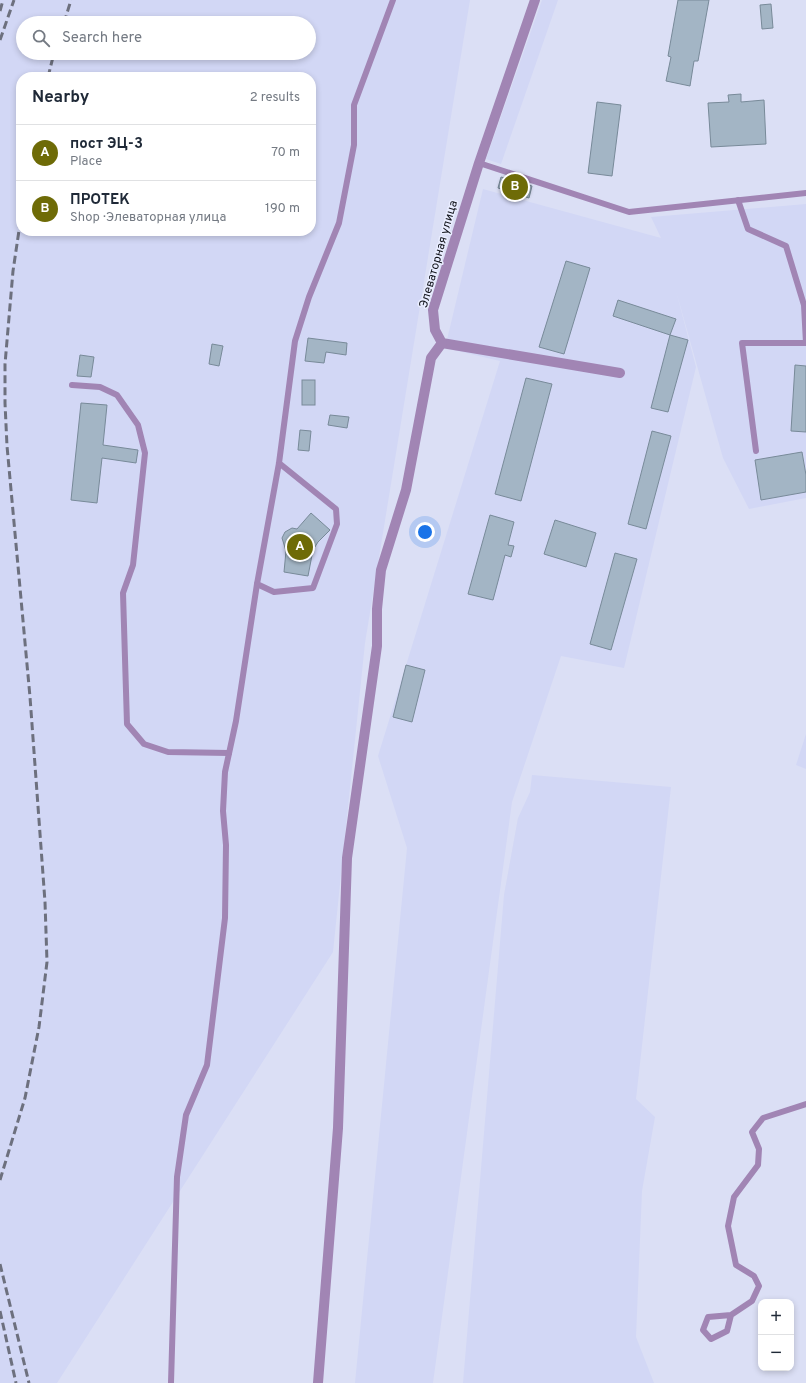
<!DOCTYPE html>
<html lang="en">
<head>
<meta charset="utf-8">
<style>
  :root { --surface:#fff; --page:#f2f2f3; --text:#1f2937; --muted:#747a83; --line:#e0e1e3; --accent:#6e6b07 }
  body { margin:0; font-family:Overpass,sans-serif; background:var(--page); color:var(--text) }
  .controls { position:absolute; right:12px; bottom:12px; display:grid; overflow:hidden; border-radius:8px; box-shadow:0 2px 6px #0003 }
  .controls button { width:36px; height:36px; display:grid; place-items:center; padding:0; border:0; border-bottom:1px solid var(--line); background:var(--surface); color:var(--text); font:20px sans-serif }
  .you { position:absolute; left:425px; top:532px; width:14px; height:14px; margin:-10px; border:3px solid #fff; border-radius:50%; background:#1a73e8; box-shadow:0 0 0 6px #1a73e833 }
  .badge { display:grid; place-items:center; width:26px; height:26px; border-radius:50%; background:var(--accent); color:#fff; font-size:13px; font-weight:700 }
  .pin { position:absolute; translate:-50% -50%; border:2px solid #fff; box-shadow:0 1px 4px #0006 }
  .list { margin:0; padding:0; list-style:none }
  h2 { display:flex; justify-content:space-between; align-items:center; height:52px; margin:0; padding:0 16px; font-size:17px }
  h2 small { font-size:13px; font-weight:400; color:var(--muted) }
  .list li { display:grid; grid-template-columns:26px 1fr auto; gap:12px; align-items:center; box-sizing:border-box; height:56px; padding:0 16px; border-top:1px solid var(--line) }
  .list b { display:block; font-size:15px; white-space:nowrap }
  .list p { margin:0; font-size:13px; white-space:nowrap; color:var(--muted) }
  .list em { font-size:13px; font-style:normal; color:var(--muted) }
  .icon { flex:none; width:22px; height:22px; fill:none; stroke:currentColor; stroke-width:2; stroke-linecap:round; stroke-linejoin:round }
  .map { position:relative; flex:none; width:806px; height:1383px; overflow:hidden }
  .search { position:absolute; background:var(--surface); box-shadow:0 2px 6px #0003; left:16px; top:16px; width:300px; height:44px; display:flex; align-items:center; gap:10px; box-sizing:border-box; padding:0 14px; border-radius:22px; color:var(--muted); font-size:15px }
  .panel { position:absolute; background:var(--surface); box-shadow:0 2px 6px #0003; left:16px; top:72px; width:300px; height:164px; border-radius:16px }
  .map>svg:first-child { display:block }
</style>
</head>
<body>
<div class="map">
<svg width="806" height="1383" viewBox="0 0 806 1383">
  <rect width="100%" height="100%" fill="#dbdff5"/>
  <g fill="#d2d7f5" fill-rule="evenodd">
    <path d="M0,0H470L365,643L333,952L57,1383H0ZM23,23H309V53H23ZM21,77H311V231H21Z"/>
    <path d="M542,0H558L501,164L486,159Z"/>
    <path d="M483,189L661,238L651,217L806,204V498L749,509L723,458L676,291L696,367L624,668L561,656L512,802L433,1383H355L407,848L378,756L500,361L445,348Z"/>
    <path d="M806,734V769L796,765Z"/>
    <path d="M532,775L671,787L636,1099L655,1117L642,1191L636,1337L654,1383H463L504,895L518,818L530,792Z"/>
  </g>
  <g fill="#a3b5c5" stroke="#788a99">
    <path d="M678,0H709L698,61H694L690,86L666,81L671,57L668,56Z"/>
    <path d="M771,4L773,28L762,29L760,5Z"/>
    <path d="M741,94V102L764,100L766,144L711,147L708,103L729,102L728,95Z"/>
    <path d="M597,102L621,105L612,176L588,173Z"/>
    <path d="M501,177L532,186L529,198L498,188Z"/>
    <path d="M566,261L590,268L564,354L539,347Z"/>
    <path d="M618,300L676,319L670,335L613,316Z"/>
    <path d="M670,335L688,340L668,412L651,408Z"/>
    <path d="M308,338L347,343L346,355L326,352L324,363L305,361Z"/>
    <path d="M212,344L223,346L219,366L209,364Z"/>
    <path d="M80,355L94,357L91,377L77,376Z"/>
    <path d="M795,365L806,366V432L791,431Z"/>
    <path d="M526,378L552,384L521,501L495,494Z"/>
    <rect x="302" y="380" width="13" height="25"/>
    <path d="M81,403L107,405L103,445L138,450L136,463L102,458L97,503L71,500Z"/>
    <path d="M330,415L349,417L347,428L328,425Z"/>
    <path d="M300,430L311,431L309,451L298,450Z"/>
    <path d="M652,431L671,436L646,529L628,524Z"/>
    <path d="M802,452L806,475V492L761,500L755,460Z"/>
    <path d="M311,513L330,530L318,542L313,550L308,576L284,572L286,551L282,538L285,532L292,528L297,529Z"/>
    <path d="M490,515L514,522L508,545L514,546L511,557L505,555L493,600L468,594Z"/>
    <path d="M555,520L596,533L586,567L544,554Z"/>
    <path d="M615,553L637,559L611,650L590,644Z"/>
    <path d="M406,665L425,670L412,722L393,717Z"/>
  </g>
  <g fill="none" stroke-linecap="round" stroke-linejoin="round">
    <g stroke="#a185b4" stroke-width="6">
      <path d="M479,163L629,212L806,193"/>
      <path d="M738,200L748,229L786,246L804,305L806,343H742L756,451"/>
      <path d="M72,385L100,387L117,395L138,425L145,453L133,565L123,593L127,724L144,744L168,752L229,753"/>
      <path d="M279,463L336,509L337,524L313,588L274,592L257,584L279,463L295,341L309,297L339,223L354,145V105L393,0"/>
      <path d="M731,1315L727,1331L711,1339L703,1330L708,1317L731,1315L752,1301L759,1286L754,1276L736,1265L728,1226L734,1197L758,1165L759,1149L752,1132L763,1118L806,1104"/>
      <path d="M171,1383L177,1177L186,1115L207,1065L225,918L226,845L223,811L225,772L236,721L257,584"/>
    </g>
    <g stroke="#a185b4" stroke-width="10">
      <path d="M535,0L479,163L433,310L435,330L442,343L620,373"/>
      <path d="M318,1383L338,1128L347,858L377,646V609L381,570L406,490L431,358L442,343"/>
    </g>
    <g stroke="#6d707e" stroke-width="3" stroke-dasharray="8 4" stroke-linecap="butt">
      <path d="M0,11L3,0"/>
      <path d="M64,23L71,0"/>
      <path d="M0,40L14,0"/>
      <path d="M48,77L54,53"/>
      <path d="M0,1180L25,1098L39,1027L47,962L45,902L30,697L7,446L5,403V364L13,271L21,217"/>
      <path d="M0,1264L29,1383"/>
      <path d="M0,1311L16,1383"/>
    </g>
  </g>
  <g text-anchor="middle" stroke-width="3" stroke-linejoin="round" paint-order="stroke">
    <g font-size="12" fill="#11131a" stroke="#e9edff">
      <text transform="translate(438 254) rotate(-74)" y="4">Элеваторная улица</text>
    </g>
  </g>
</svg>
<div class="controls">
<button>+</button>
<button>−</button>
</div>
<div class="you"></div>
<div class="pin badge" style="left:300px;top:547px">A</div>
<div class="pin badge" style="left:515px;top:187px">B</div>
<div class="search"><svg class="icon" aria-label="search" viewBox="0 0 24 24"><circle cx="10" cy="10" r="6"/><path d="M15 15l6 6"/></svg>Search here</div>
<section class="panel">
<h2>Nearby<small>2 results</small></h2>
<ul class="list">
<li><span class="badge">A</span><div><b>пост ЭЦ-3</b><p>Place</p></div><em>70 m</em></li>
<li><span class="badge">B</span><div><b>ПРОТЕК</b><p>Shop · Элеваторная улица</p></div><em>190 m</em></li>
</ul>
</section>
</div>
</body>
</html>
